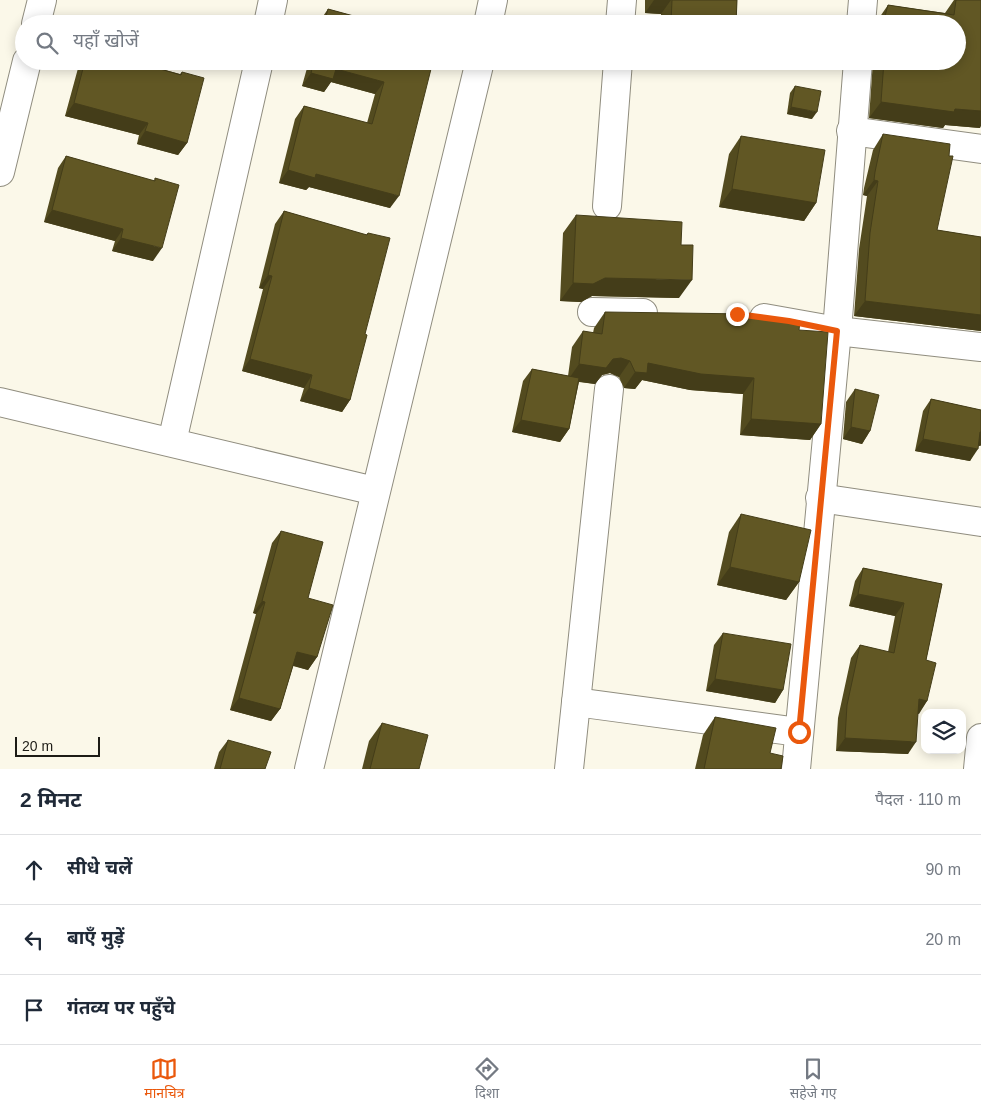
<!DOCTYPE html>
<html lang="hi">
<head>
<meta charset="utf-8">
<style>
  :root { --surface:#fff; --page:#f6f6f7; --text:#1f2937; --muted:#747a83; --line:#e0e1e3; --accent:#ea580c }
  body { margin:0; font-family:Arial,"Noto Sans Devanagari",sans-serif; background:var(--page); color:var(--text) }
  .controls { position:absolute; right:15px; bottom:15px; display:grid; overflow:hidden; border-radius:10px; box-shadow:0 2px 12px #0003 }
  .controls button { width:45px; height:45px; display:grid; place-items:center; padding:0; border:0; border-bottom:1px solid var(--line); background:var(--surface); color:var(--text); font:25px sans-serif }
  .scale { position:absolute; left:15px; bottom:12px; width:85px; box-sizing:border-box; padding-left:5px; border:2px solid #1d1c16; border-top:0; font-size:14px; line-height:18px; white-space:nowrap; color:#1d1c16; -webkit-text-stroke:4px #fbf8e9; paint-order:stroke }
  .stop { position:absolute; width:15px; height:15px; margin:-11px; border:4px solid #ea580c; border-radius:50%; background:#fff }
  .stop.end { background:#ea580c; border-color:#fff; box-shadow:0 1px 5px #0008 }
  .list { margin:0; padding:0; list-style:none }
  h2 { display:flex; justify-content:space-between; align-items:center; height:65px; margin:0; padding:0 20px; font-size:21px }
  h2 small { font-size:16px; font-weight:400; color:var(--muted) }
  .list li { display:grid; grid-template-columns:32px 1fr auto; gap:15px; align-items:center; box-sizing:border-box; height:70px; padding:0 20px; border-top:1px solid var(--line) }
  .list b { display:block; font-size:19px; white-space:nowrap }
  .list em { font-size:16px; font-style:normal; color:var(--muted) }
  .icon { flex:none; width:28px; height:28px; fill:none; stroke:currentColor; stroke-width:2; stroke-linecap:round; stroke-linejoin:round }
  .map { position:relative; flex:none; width:981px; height:769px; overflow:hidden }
  .search { position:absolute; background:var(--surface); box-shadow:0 2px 12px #0003; left:15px; right:15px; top:15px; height:55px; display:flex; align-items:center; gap:12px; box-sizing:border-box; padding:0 18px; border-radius:28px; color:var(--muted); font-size:19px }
  .sheet { height:275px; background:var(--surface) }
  nav { display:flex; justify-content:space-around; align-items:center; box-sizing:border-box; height:70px; border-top:1px solid var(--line); background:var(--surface); font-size:14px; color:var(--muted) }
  nav a { display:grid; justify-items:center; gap:2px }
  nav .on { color:var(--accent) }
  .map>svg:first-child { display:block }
</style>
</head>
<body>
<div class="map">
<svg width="981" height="769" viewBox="0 0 981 769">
  <rect width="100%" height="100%" fill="#fbf8e9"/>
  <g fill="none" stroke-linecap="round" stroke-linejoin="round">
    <defs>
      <g id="minor">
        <path d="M36,24L42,0"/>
        <path d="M268,24L273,0"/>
        <path d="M488,24L493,0"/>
        <path d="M620,24L622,0"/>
        <path d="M861,24L863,0"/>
        <path d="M851,131L981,149"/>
        <path d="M0,172L27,61"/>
        <path d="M607,206L618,61"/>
        <path d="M592,312L643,313"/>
        <path d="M764,318L837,331L981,347"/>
        <path d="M0,402L375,491"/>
        <path d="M172,442L259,61"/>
        <path d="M820,498L981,522"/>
        <path d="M576,702L799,732"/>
        <path d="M309,769L480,61"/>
        <path d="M569,769L609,389"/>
        <path d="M796,769L837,331L858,61"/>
        <path d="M978,769L981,738"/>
      </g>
    </defs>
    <use href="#minor" stroke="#908d7f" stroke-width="30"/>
    <use href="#minor" stroke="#fff" stroke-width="28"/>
  </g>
  <g fill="#534b1f">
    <path d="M645,0H737L736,24H661V14L645,13Z"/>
    <path d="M954,0H981L980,128L945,125L943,128L869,118L873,61H957V24H876L877,21L888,5L945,13Z"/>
    <path d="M328,9L383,24H319V22Z"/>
    <path d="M80,61H132L180,74L182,72L187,143L178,155L137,144L139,135L65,116Z"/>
    <path d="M309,61H433L390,208L309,187L306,190L279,183L295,119L304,106L367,123L375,94L331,82L324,92L302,86Z"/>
    <path d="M795,86L812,119L787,114L790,93Z"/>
    <path d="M883,134L937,230L981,237V331L854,316L859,249L867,196L863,195L864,188L873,150Z"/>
    <path d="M741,136L816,203L804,221L719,207L729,154Z"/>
    <path d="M66,156L154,181L155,178L153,261L112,251L115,241L44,222L58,168Z"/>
    <path d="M284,211L366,235L368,233L365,334L350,400L342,412L300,401L304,388L242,371L263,289L259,288L275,224Z"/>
    <path d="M576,215L679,298L592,296L581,302L560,301L563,233Z"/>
    <path d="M605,312L799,330L821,424L810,440L740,435L743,394L690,390L642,380L635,389L624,388L619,377L610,373L602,375L595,384L579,382L569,429L560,442L512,432L523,381L532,369L568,376L572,347L583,331L593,333L594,328Z"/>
    <path d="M855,389L870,431L862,444L843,439L846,402Z"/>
    <path d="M931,399L981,410V445L980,446L978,445L970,461L915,451L923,411Z"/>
    <path d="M741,514L799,582L786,600L717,585L729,532Z"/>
    <path d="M281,531L308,598L317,657L308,670L293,666L280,709L271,721L230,710L256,614L253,613L272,543Z"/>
    <path d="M863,568L942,584L926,660L927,701L918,714L908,754L836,751L838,718L851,658L860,645L888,652L895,616L849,606L855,581Z"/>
    <path d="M723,633L783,690L775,703L706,691L714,645Z"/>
    <path d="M715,717L770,753L781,769H695L703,735Z"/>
    <path d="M382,723L419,769H362L369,741Z"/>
    <path d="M228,740L265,769H214L219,752Z"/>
  </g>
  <g fill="#443d19">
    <path d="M654,0H671L661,14L645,13Z"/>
    <path d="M336,69L384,82L375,94L331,82L324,92L302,86L311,73Z"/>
    <path d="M881,102L981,111V126L980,128L945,125L943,128L869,118Z"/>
    <path d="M74,103L148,123L139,135L65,116Z"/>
    <path d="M791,107L817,112L812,119L787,114Z"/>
    <path d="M145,131L187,143L178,155L137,144Z"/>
    <path d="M288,170L316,174L399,196L390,208L309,187L306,190L279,183Z"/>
    <path d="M874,180L878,181L867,196L863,195Z"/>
    <path d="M732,189L816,203L804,221L719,207Z"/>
    <path d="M52,210L123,229L115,241L44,222Z"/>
    <path d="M121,238L162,248L153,261L112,251Z"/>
    <path d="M268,275L272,276L263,289L259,288Z"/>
    <path d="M605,278L692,280L679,298L592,296L581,302L560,301L573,283Z"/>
    <path d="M865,301L981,315V331L854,316Z"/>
    <path d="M621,358L630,361L619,377L610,373L602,375L595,384L568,380L579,364Z"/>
    <path d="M250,359L312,375L304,388L242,371Z"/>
    <path d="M648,363L754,378L743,394L690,390L642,380L635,389L624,388L635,372Z"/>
    <path d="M309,388L350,400L342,412L300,401Z"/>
    <path d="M751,419L821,424L810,440L740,435Z"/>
    <path d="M521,420L569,429L560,442L512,432Z"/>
    <path d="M851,427L870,431L862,444L843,439Z"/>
    <path d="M980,432H981V445L980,446L972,444Z"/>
    <path d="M923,439L978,449L970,461L915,451Z"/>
    <path d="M730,567L799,582L786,600L717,585Z"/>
    <path d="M858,594L904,603L895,616L849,606Z"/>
    <path d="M262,601L265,602L256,614L253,613Z"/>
    <path d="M297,652L317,657L308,670L288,664Z"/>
    <path d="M715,679L783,690L775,703L706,691Z"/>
    <path d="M239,698L280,709L271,721L230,710Z"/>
    <path d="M919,699L927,701L919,714L910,712Z"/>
    <path d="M845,738L916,742L908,754L836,751Z"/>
  </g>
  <g fill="#615724" stroke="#443d19">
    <path d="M672,0H737L736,24H671Z"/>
    <path d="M956,0H981V111L955,109L954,112L881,102L884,61H957V24H877L885,16L888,5L954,15Z"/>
    <path d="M328,9L383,24H324Z"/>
    <path d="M85,61H132L181,75L182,72L204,78L187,143L145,131L148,123L74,103Z"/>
    <path d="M314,61H433L399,196L316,174L315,178L288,170L304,106L372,124L384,82L336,69L333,79L311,73Z"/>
    <path d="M795,86L821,91L817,112L791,107Z"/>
    <path d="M883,134L950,144L949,156H953L937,230L981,237V315L865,301L870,233L878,181L874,180L875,172Z"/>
    <path d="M741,136L825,150L816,203L732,189Z"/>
    <path d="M66,156L155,181V178L179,185L162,248L121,238L123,229L52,210Z"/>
    <path d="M284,211L367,235L368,233L390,238L365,334L367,335L350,400L309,388L312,375L250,359L272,276L268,275Z"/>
    <path d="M576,215L682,222L681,245H693L692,280L605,278L593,284L573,283Z"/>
    <path d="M605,312L747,314L800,321L799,330L828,332L821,424L751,419L754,378L701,374L648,363L647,373L635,372L630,361L621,358L613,359L606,368L579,364L583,331L602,334Z"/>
    <path d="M532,369L579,378L569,429L521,420Z"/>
    <path d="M855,389L879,395L870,431L851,427Z"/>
    <path d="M931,399L981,410V432H980L978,449L923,439Z"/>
    <path d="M741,514L811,530L799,582L730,567Z"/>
    <path d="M281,531L323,542L308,598L333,605L317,657L297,652L280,709L239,698L265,602L262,601Z"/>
    <path d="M863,568L942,584L926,660L936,663L927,701L919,699L916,742L845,738L847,705L860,645L894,653L904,603L858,594Z"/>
    <path d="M723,633L791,644L783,690L715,679Z"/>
    <path d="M715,717L776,728L770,753L783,756L781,769H704Z"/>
    <path d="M382,723L428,735L419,769H370Z"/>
    <path d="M228,740L271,752L265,769H220Z"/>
  </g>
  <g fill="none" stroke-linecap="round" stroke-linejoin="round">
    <path stroke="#ea580c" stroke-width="6" d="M737,314L789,321L837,331L799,732"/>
  </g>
</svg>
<div class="controls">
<button><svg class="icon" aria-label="layers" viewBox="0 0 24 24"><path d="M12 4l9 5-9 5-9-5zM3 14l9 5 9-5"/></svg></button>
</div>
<div class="scale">20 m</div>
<div class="stop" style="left:799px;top:732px"></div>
<div class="stop end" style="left:737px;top:314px"></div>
<div class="search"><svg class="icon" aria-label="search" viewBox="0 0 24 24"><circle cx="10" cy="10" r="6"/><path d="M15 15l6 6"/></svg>यहाँ खोजें</div>
</div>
<section class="sheet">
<h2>2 मिनट<small>पैदल · 110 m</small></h2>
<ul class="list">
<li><svg class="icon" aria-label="ahead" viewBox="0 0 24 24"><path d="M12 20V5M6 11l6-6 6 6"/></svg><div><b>सीधे चलें</b></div><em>90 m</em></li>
<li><svg class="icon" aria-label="left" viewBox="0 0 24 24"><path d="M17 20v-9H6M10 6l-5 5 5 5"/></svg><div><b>बाएँ मुड़ें</b></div><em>20 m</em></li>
<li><svg class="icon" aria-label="arrive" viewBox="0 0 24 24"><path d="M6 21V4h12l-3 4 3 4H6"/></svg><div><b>गंतव्य पर पहुँचे</b></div></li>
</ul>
</section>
<nav>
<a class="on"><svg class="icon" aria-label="map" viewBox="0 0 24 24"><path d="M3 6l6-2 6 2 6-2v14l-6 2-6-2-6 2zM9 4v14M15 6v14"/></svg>मानचित्र</a>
<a><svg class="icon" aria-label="directions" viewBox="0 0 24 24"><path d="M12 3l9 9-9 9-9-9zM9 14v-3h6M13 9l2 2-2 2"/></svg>दिशा</a>
<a><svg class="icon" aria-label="saved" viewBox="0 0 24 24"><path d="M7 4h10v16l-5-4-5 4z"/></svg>सहेजे गए</a>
</nav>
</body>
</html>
